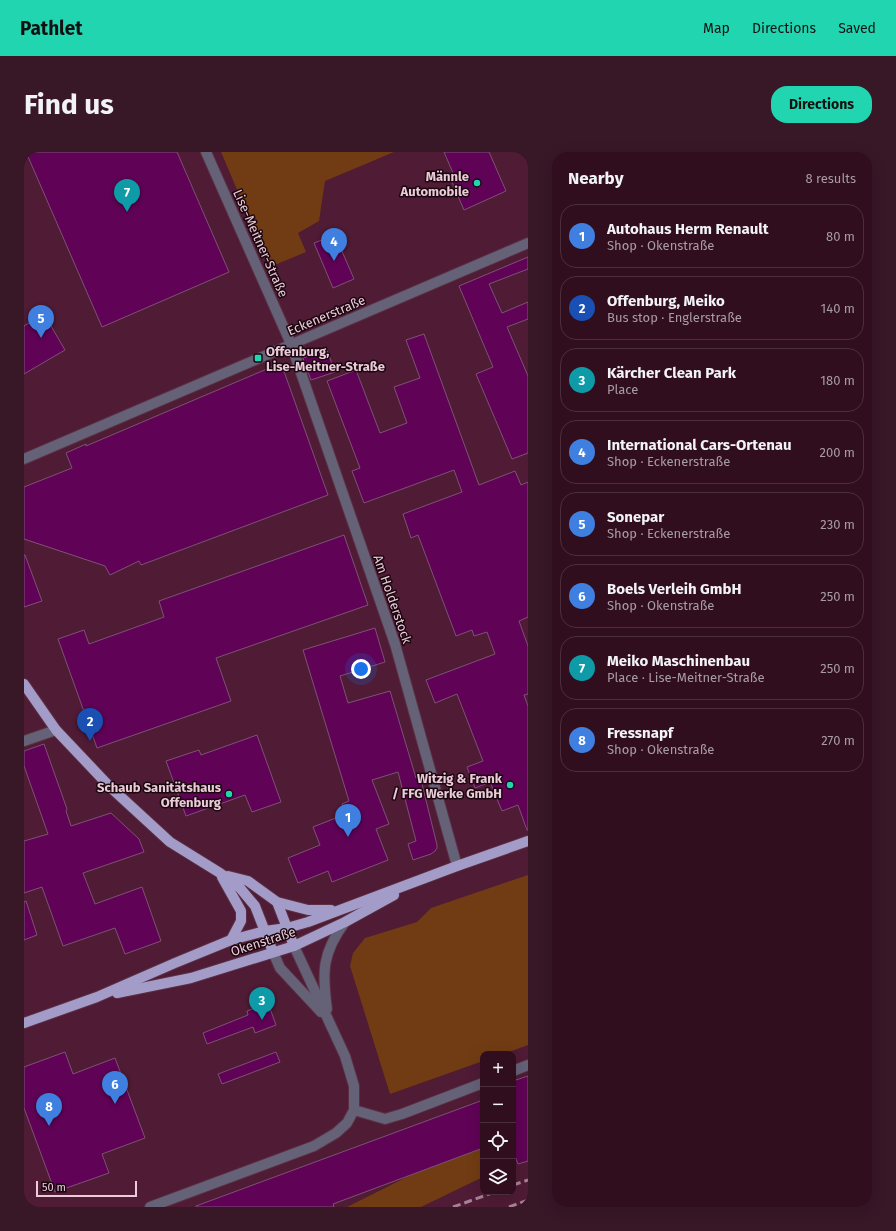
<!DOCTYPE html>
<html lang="en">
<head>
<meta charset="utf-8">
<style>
  :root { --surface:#300e1e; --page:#381727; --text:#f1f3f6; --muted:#a89ca4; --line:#4b2e3c; --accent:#20d5b0 }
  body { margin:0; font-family:"Fira Sans",sans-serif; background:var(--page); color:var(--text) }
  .controls { position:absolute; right:12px; bottom:12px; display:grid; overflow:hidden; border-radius:8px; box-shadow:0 4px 16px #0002 }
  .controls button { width:36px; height:36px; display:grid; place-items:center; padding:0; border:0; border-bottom:1px solid var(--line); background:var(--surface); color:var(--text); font:20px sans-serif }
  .scale { position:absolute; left:12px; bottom:10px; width:101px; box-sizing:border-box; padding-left:4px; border:2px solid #eacbd7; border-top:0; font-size:11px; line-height:14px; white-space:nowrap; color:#eacbd7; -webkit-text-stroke:3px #1b0710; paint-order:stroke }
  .you { position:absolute; left:337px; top:517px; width:14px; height:14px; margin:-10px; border:3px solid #fff; border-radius:50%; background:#1a73e8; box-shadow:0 0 0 6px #1a73e833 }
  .badge { display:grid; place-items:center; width:26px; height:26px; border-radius:50%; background:var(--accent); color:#fff; font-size:13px; font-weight:700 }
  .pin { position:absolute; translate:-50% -33px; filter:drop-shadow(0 1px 2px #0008) }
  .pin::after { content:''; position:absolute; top:21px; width:14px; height:12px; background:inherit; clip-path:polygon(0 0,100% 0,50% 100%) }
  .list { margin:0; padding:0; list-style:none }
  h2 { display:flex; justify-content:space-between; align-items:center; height:52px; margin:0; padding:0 16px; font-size:17px }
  h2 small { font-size:13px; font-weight:400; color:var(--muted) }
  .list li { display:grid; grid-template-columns:26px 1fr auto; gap:12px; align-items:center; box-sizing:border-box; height:64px; margin:0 8px 8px; padding:0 8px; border:1px solid var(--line); border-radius:16px }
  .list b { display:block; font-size:15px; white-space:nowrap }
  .list p { margin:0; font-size:13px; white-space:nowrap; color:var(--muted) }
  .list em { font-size:13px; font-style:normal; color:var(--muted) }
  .icon { flex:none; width:22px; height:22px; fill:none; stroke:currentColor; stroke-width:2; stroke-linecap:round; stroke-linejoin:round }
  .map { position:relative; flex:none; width:504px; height:1055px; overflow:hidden; border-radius:16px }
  header { display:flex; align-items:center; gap:24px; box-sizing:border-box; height:56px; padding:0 20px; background:var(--accent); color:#111 }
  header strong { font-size:19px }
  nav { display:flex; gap:22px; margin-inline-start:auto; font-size:14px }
  .intro { display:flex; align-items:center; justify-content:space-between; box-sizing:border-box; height:96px; padding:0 24px }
  h1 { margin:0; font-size:28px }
  .button { padding:10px 18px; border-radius:16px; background:var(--accent); color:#111; font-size:14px; font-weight:700 }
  main { display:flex; gap:24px; padding:0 24px }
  aside { flex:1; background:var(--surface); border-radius:16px; box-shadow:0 4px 16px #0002 }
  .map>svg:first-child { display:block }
</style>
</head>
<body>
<header>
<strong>Pathlet</strong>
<nav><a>Map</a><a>Directions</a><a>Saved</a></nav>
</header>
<div class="intro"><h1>Find us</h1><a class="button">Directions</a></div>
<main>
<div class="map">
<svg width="504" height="1055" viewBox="0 0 504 1055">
  <rect width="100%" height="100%" fill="#401228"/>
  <path fill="#4f1b35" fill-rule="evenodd" d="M0,0H504V1055H0ZM459,902H489V1040H459Z"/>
  <g fill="#713c13">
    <path d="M197,0H370L301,29L295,69L274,81L282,100L246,115Z"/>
    <path d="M504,723V893L479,902H459V909L366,942L326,814L329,801L341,786L393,770L407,756Z"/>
    <path d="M459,996V1025L397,1055H323L389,1022Z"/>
  </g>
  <g fill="#600356" stroke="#7d5275">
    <path d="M2,0H153L205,120L78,175Z"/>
    <path d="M420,0H465L482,39L440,58L425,23L429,21Z"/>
    <path d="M311,83L330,127L309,136L290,91Z"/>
    <path d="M504,105V117L465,132L478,161L504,150V167L483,175L504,224V301L488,307L452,222L469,215L435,134Z"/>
    <path d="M20,162L41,198L0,222V174Z"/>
    <path d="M400,182L455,333L491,319L497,333L504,330V465L495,469L504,494V542L500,543L504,554V678H503L494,653L478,659L466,630L451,636L443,615L459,609L433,542L411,551L402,528L471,502L463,480L450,484L448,478L432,484L394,383L387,386L379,362L438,340L430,318L340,351L328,319L336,316L303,229L332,218L356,281L383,271L370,235L396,226L382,188Z"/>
    <path d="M303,198L311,220L287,228L279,206Z"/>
    <path d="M257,211L304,343L117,413L115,409L86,423L81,414L0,387V335L48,316L42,301L62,292V294Z"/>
    <path d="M320,383L344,453L192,506L207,549L73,596L34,487L60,478L65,492L140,465L135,449Z"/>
    <path d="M0,403H1L18,449L0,455Z"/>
    <path d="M351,476L361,510L316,524L324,551L366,539L392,626L396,624L413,693V696L411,699L407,702L389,708L384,692L392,689L374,620L348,628L365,672L352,677L364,708L308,730L304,719L274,731L264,706L296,693L289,675L322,662L318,652L325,649L279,498Z"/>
    <path d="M233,583L257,650L228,660L221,643L162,664L142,609L175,598L177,603Z"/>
    <path d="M20,592L43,657L42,659L47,674L87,661L115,687L120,700L59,721L71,752L118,735L137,789L101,802L91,776L39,794L18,735L0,741V689L24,682L0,614V599Z"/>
    <path d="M2,749L13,783L0,788V750Z"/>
    <path d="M244,851L252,873L231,881L229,875L183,892L179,881L224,863L223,859Z"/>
    <path d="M41,900L49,922L91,906L121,986L78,1002L85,1021L31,1040L0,956V915Z"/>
    <path d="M252,900L256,910L198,932L194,922Z"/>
    <path d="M504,924V1009L494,1012L489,999V929Z"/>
    <path d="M459,948V996L309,1052L310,1055H172V1054Z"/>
  </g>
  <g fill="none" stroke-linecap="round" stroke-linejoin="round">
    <defs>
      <g id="minor">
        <path d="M182,0L267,192L371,492L433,714"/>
        <path d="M0,307L504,91"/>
        <path d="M0,589L32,578"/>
        <path d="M249,800L256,816L297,860"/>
        <path d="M303,857C298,820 298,801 321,770"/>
        <path d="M489,919L504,913"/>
        <path d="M330,958L361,967L378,962L459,931"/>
        <path d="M126,1055L290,994L312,981L323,971L330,958V934L321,904L270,794"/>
      </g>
      <g id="major">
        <path d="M0,532L32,578L85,634L146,690L196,721L216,736L231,754L249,800"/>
        <path d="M204,724L224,729L253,750L284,758H307"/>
        <path d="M198,725L217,759V769L207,788"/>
        <path d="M253,750L270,794"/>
        <path d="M93,841L167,826L270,794L321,770L370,743"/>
        <path d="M0,871L73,845L151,811L207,788L241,779L263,776L284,770L433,714L504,689"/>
      </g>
    </defs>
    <use href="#minor" stroke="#5b3044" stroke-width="12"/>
    <use href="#major" stroke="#5b3044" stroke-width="12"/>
    <use href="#minor" stroke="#656177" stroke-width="10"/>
    <use href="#major" stroke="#a49cc8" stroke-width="10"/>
    <g stroke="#a78292" stroke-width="3" stroke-dasharray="8 4" stroke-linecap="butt">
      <path d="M489,1033L504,1028"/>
      <path d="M429,1055L471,1040"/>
      <path d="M485,1055L504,1048"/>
    </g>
  </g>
  <g fill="#20d5b0" stroke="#1b0710" stroke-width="1.5">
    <circle cx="453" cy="31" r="4"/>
    <rect x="230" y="202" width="8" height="8" rx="2"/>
    <circle cx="486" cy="633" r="4"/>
    <circle cx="205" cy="642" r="4"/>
  </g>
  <g text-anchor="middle" stroke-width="3" stroke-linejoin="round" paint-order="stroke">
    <g font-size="13" font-weight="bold" fill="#eacbd7" stroke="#1b0710" text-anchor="end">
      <text x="445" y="29">Männle<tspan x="445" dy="15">Automobile</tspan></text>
      <text x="242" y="204" text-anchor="start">Offenburg,<tspan x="242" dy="15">Lise-Meitner-Straße</tspan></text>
      <text x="478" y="631">Witzig &amp; Frank<tspan x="478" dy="15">/ FFG Werke GmbH</tspan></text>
      <text x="197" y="640">Schaub Sanitätshaus<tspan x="197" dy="15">Offenburg</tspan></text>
    </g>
    <g font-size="13" fill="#eacbd7" stroke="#1b0710">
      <text transform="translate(237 91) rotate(66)" y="5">Lise-Meitner-Straße</text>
      <text transform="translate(302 163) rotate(-23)" y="5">Eckenerstraße</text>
      <text transform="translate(369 447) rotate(71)" y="5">Am Holderstock</text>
      <text transform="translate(239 789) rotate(-18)" y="5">Okenstraße</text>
    </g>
  </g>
</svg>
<div class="controls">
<button>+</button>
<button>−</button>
<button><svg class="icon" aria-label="locate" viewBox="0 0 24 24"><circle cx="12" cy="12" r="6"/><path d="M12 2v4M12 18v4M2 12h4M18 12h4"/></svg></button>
<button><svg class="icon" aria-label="layers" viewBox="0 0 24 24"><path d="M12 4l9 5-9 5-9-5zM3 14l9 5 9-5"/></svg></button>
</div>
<div class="scale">50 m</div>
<div class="you"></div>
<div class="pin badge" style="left:324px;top:685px;background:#3f7fe0">1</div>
<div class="pin badge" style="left:66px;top:589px;background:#1a4fb4">2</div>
<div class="pin badge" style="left:238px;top:868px;background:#0f9aa8">3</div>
<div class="pin badge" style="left:310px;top:109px;background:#3f7fe0">4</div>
<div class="pin badge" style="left:17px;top:186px;background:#3f7fe0">5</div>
<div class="pin badge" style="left:91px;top:952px;background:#3f7fe0">6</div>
<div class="pin badge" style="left:103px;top:60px;background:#0f9aa8">7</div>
<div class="pin badge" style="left:25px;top:974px;background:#3f7fe0">8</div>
</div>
<aside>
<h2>Nearby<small>8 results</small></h2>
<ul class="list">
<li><span class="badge" style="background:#3f7fe0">1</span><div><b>Autohaus Herm Renault</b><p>Shop · Okenstraße</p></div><em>80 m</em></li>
<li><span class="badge" style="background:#1a4fb4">2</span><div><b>Offenburg, Meiko</b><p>Bus stop · Englerstraße</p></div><em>140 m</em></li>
<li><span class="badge" style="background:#0f9aa8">3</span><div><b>Kärcher Clean Park</b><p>Place</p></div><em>180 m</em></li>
<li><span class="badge" style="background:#3f7fe0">4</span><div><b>International Cars-Ortenau</b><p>Shop · Eckenerstraße</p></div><em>200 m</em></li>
<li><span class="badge" style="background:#3f7fe0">5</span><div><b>Sonepar</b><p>Shop · Eckenerstraße</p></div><em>230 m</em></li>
<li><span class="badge" style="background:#3f7fe0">6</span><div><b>Boels Verleih GmbH</b><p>Shop · Okenstraße</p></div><em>250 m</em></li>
<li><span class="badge" style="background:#0f9aa8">7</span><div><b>Meiko Maschinenbau</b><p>Place · Lise-Meitner-Straße</p></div><em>250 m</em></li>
<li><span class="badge" style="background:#3f7fe0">8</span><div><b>Fressnapf</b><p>Shop · Okenstraße</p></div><em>270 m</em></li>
</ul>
</aside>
</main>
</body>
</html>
